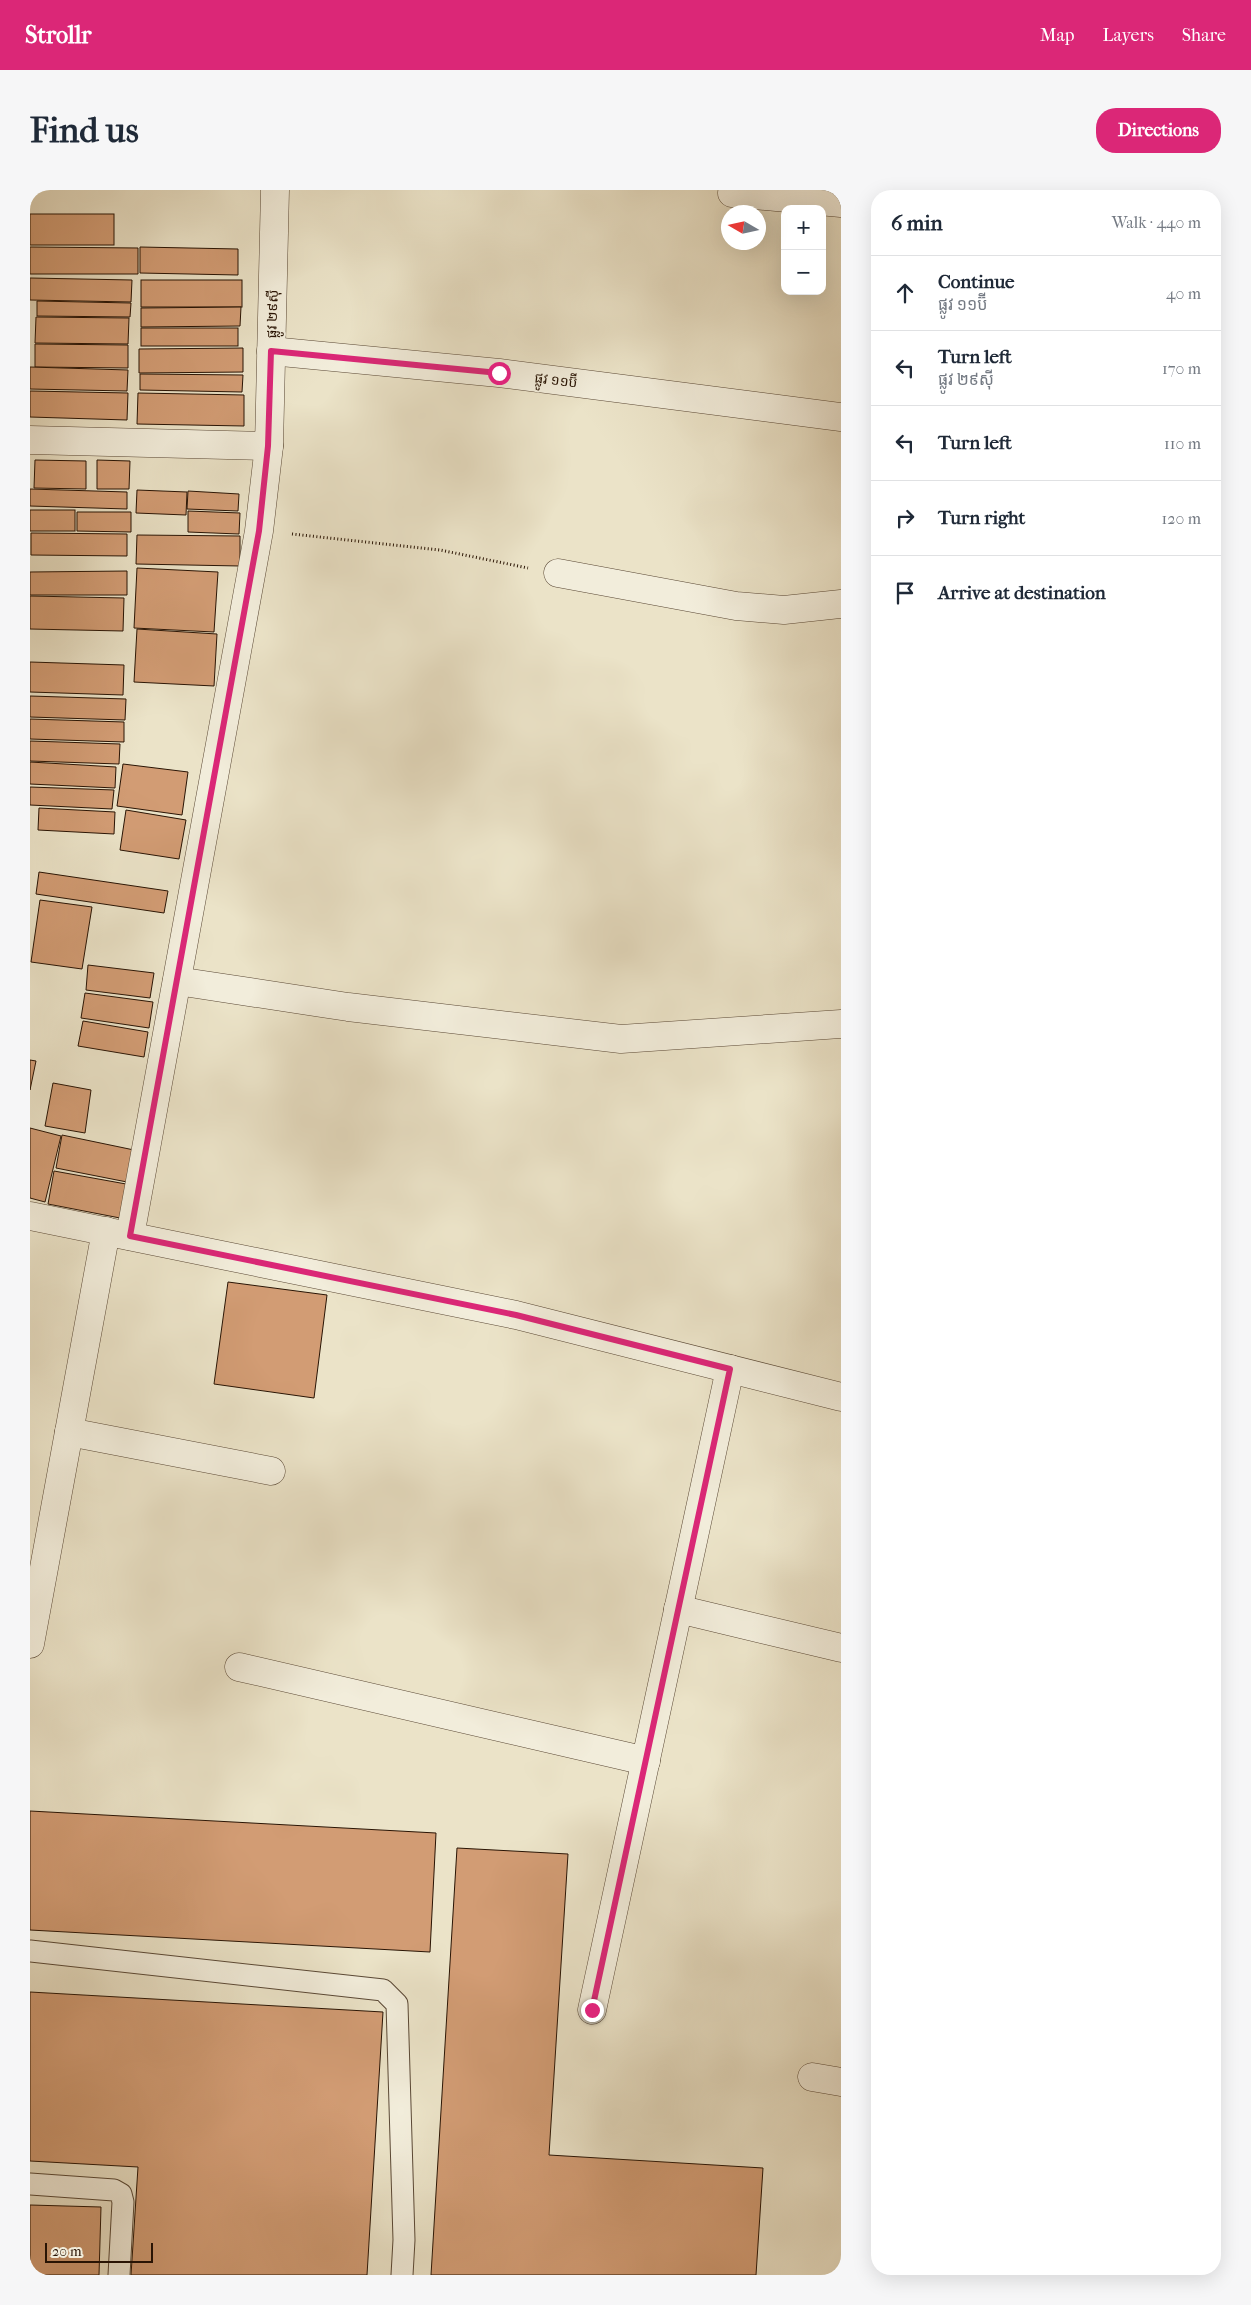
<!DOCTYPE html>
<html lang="en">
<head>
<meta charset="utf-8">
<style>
  :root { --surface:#fff; --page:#f6f6f7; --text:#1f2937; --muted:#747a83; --line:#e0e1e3; --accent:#db2777 }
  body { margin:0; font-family:"IM FELL French Canon","Noto Sans Khmer",serif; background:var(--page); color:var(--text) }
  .controls { position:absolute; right:15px; top:15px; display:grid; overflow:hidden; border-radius:10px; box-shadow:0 5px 20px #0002 }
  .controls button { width:45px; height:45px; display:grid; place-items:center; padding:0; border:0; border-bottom:1px solid var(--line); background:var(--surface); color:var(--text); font:25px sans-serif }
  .compass { position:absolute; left:691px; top:15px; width:45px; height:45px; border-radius:50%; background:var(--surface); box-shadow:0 5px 20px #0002; rotate:279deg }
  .scale { position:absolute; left:15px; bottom:12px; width:108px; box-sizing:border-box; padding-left:5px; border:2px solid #291404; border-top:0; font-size:14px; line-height:18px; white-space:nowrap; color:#291404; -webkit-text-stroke:4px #f2eddb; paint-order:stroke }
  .stop { position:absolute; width:15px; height:15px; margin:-11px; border:4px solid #db2777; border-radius:50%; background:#fff }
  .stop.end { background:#db2777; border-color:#fff; box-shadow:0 1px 5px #0008 }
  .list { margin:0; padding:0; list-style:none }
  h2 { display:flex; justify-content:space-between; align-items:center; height:65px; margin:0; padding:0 20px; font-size:21px }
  h2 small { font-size:16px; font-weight:400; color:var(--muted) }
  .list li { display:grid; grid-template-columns:32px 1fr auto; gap:15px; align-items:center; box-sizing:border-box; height:75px; padding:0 20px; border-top:1px solid var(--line) }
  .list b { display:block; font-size:19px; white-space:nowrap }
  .list p { margin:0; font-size:16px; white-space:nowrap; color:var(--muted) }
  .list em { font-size:16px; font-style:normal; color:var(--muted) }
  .icon { flex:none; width:28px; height:28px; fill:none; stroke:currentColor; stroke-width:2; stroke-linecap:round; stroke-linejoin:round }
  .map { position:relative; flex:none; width:811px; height:2085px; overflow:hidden; border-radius:20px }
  header { display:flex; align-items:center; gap:30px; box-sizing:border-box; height:70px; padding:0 25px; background:var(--accent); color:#fff }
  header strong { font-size:24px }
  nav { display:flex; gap:28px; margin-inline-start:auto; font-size:18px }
  .intro { display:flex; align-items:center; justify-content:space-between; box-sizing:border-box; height:120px; padding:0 30px }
  h1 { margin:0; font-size:35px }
  .button { padding:12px 22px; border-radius:20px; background:var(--accent); color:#fff; font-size:18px; font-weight:700 }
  main { display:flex; gap:30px; padding:0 30px }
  aside { flex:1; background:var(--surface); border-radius:20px; box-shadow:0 5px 20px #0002 }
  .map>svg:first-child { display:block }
</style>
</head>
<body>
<header>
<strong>Strollr</strong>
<nav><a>Map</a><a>Layers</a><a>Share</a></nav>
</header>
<div class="intro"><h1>Find us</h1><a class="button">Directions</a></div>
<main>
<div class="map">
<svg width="811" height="2085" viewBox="0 0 811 2085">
  <rect width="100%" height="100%" fill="#ebe3c8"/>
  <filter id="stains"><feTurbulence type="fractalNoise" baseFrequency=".004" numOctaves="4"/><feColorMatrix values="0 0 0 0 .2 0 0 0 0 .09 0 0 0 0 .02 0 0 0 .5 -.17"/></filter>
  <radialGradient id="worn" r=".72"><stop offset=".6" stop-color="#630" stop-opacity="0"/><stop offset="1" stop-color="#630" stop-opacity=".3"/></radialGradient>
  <g fill="#d29c74" stroke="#291404">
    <rect x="0" y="24" width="84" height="31"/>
    <path d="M0,57L108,58V84H0Z"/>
    <path d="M110,57L208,59V85L110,83Z"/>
    <path d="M0,88L102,90L101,112L0,110Z"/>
    <rect x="111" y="90" width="101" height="27"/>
    <path d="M7,111L101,113L100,127L7,126Z"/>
    <path d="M211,117L210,136L111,137V118Z"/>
    <path d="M6,127L99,128L98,154L5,153Z"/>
    <rect x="111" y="138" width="97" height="18"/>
    <path d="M5,154L98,155V178L5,177Z"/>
    <path d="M213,158V182L109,183V159Z"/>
    <path d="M0,177L98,180L97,201L0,199Z"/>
    <path d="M110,184L213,185L212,202L110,200Z"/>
    <path d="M0,201L98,203L97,230L0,227Z"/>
    <path d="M108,203L214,205V236L107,234Z"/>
    <path d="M5,270L56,271V299L4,298Z"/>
    <path d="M67,270L100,271L99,299H67Z"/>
    <path d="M0,299L97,302V319L0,316Z"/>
    <path d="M107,300L157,302L156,325L106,323Z"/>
    <path d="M158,301L209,304L208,321L157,319Z"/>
    <rect x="0" y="320" width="45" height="21"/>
    <path d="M158,321L210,323L209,344L158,342Z"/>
    <path d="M47,322H101V342L47,341Z"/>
    <path d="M1,343L97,344V366L1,365Z"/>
    <path d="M107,345L210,346V376L106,374Z"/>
    <path d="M107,378L188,382L184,442L104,438Z"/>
    <path d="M97,381V405H0V382Z"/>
    <path d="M0,406L94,408L93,441L0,439Z"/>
    <path d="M107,439L187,444L184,496L104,492Z"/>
    <path d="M0,472L94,475L93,505L0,502Z"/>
    <path d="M0,506L96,509L95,530L0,527Z"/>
    <path d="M0,529L94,532V552L0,549Z"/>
    <path d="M0,551L90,554L89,574L0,571Z"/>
    <path d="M0,572L86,577L85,598L0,594Z"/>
    <path d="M93,574L158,582L152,625L87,616Z"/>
    <path d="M0,597L84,600L82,619L0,615Z"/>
    <path d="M9,618L85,622L84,644L8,640Z"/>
    <path d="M96,620L156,630L149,669L90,660Z"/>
    <path d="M9,682L138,701L134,723L6,704Z"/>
    <path d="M10,710L62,717L52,779L1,772Z"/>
    <path d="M58,775L124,783L120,808L56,800Z"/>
    <path d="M55,803L123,812L119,838L51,828Z"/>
    <path d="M53,831L118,842L114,867L48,856Z"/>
    <path d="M0,870L6,871L0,900Z"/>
    <path d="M23,893L61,900L55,943L15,936Z"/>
    <path d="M0,938L31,946L15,1012L0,1008Z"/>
    <path d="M32,945L104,960L97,992L26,978Z"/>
    <path d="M24,981L96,994L90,1028L18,1014Z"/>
    <path d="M198,1092L297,1105L284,1208L184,1194Z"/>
    <path d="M0,1621L406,1643L400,1762L0,1740Z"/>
    <path d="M427,1658L538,1664L519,1965L733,1978L726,2085H401Z"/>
    <path d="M0,1802L353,1822L337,2085H101L108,1977L0,1971Z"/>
    <path d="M0,2015L71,2017L69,2085H0Z"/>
  </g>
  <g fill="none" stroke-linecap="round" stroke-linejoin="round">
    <defs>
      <g id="lane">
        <path d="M0,1761L353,1800L367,1814L374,2050L372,2085"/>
        <path d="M0,1994L84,2000L91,2004L93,2012L89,2085"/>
      </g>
      <g id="street">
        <path d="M702,3L811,13"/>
        <path d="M241,161L469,183L811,227"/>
        <path d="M0,250L239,256"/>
        <path d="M528,383L706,416L754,420L811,414"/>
        <path d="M147,791L318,817L591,849L811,834"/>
        <path d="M0,1026L486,1125L811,1207"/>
        <path d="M100,1046L229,341L239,256L245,0"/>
        <path d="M39,1242L241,1281"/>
        <path d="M648,1419L811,1458"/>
        <path d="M0,1454L76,1041"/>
        <path d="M209,1477L616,1571"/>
        <path d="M562,1820L700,1179"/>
        <path d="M782,1887L811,1892"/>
      </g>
    </defs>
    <use href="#lane" stroke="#5a4835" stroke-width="23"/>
    <use href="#street" stroke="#5a4835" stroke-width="29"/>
    <path stroke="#291404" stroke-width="3" stroke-dasharray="1 2.5" stroke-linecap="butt" d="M262,344L410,360L498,378"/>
    <use href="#lane" stroke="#f2eddb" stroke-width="21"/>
    <use href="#street" stroke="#f2eddb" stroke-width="28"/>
  </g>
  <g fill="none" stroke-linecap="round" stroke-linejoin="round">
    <path stroke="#db2777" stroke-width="6" d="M469,183L241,161L238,256L229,341L100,1046L486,1125L700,1179L562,1820"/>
  </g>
  <g text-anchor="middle" stroke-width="4" stroke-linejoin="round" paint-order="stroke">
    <g font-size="14" fill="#291404" stroke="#f2eddb">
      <text transform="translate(242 124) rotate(-88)" y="5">ផ្លូវ ២៩ស៊ី</text>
      <text transform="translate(526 190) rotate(7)" y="5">ផ្លូវ ១១ប៊ី</text>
    </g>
  </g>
  <rect width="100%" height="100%" filter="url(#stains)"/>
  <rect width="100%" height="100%" fill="url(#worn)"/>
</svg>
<div class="controls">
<button>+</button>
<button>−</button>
</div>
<svg class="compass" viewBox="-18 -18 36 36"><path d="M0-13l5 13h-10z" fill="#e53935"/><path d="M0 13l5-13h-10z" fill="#747a83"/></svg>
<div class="scale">20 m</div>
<div class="stop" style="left:469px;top:183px"></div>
<div class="stop end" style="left:562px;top:1820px"></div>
</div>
<aside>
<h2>6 min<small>Walk · 440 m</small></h2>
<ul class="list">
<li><svg class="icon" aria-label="ahead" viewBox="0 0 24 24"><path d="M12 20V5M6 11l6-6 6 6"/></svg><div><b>Continue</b><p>ផ្លូវ ១១ប៊ី</p></div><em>40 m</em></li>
<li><svg class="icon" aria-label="left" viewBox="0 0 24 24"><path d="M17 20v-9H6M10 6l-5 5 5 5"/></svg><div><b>Turn left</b><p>ផ្លូវ ២៩ស៊ី</p></div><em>170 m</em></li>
<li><svg class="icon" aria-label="left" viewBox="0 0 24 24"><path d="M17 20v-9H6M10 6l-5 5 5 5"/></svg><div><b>Turn left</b></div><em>110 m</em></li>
<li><svg class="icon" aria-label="right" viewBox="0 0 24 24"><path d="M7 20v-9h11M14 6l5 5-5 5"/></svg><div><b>Turn right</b></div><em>120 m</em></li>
<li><svg class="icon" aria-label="arrive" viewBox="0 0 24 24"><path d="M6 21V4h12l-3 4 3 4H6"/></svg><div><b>Arrive at destination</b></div></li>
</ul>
</aside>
</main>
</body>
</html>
